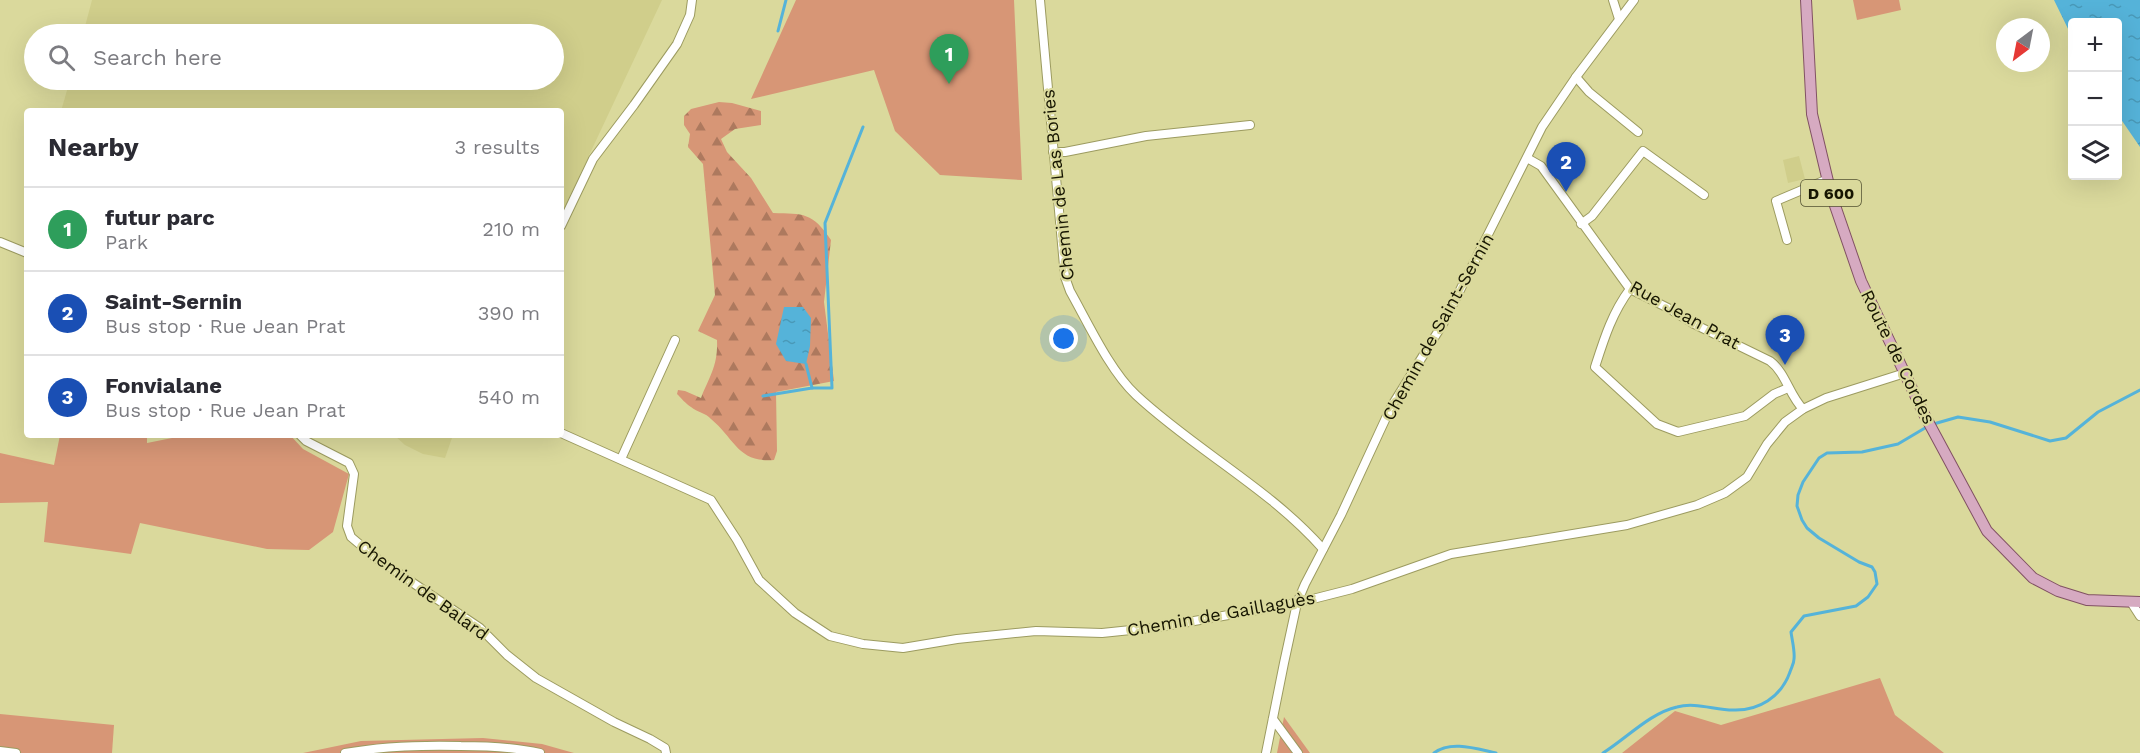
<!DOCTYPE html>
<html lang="en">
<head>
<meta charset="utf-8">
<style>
  :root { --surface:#fff; --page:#f2f2f3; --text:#2b2b33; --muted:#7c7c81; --line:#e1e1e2; --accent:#6d57d1 }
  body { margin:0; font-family:"Work Sans",sans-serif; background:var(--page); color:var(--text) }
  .controls { position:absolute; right:18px; top:18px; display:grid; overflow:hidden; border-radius:6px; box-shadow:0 6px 24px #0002 }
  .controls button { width:54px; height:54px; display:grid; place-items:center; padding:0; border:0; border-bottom:2px solid var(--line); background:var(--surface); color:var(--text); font:30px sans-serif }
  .compass { position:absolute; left:1996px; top:18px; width:54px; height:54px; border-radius:50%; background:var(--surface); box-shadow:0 6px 24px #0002; rotate:212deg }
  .you { position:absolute; left:1064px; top:339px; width:21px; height:21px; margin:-15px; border:4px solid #fff; border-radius:50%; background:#1a73e8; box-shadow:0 0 0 9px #1a73e833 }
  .badge { display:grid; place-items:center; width:39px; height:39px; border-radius:50%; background:var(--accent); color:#fff; font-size:20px; font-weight:700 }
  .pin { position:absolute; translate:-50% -50px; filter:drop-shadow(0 2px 3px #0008) }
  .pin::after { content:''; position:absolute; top:32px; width:21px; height:18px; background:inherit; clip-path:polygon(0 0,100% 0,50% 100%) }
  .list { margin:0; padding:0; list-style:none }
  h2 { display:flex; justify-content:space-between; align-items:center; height:78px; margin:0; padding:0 24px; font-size:26px }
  h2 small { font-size:20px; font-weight:400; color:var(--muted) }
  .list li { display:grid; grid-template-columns:39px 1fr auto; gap:18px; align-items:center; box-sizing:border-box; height:84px; padding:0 24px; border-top:2px solid var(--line) }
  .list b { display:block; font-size:22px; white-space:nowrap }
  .list p { margin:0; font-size:20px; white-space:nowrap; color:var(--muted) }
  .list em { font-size:20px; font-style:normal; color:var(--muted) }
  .icon { flex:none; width:33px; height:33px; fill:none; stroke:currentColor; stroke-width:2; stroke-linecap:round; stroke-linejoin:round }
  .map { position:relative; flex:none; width:2140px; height:753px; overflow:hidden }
  .search { position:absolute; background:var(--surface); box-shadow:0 6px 24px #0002; left:24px; top:24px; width:540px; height:66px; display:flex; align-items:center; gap:15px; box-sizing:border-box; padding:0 21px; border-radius:33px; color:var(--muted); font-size:22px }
  .panel { position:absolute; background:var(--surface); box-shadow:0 6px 24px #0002; left:24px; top:108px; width:540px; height:330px; border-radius:6px }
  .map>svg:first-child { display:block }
</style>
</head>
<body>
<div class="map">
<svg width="2140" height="753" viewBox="0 0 2140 753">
  <defs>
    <pattern id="forest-firs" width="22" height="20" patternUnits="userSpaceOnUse" patternTransform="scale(1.5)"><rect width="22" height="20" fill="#d79676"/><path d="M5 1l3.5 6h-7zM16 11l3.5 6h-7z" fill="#ad795e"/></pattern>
    <pattern id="water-ripples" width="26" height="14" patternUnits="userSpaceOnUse" patternTransform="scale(1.5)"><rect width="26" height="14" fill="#55b3d9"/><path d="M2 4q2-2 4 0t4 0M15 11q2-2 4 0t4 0" fill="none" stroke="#4999b8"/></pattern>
  </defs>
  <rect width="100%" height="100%" fill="#dad99c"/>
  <g fill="#d0ce8b">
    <path d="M92,0H662L561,215V111H61L70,80H554V34H83Z"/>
    <path d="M1799,156L1805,179L1788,183L1783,160Z"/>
    <path d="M394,435H453L445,458L423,454L405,445Z"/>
  </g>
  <g fill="#d79676">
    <path d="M796,0H1014L1022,180L940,175L895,131L874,70L751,99Z"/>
    <path d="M1853,0H1899L1901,10L1857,20Z"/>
    <path d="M60,435H147V443L177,437L178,435H290L303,449L349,474L333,532L309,550L267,549L140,523L131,554L44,542L48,502L0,503V453L54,465Z"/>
    <path d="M1880,678L1895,715L1944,753H1622L1675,711L1721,725Z"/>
    <path d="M0,714L114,725L112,753H0Z"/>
    <path d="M1284,717L1310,753H1277Z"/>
    <path d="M483,738L542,744L574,753H303L361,741Z"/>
  </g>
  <path fill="url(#forest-firs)" d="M719,102L732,103L761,111V125L735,129L721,139L727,152L751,178L773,213C804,214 812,212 831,240L824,302L834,381L776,392L777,451L774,460C738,463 735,439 711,419C706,413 697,412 691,407C686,404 681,398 677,394L678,390L685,391L701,398C710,375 718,366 717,340L698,331L715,295L703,164L688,147L690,134L684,125V116L691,109Z"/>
  <g fill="url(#water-ripples)">
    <path d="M2054,0H2140V147L2118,115V22H2072V37Z"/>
    <path d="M784,307H803L811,318L810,346L806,364L786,361L776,344Z"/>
  </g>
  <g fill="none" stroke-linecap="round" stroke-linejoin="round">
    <g stroke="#55b3d9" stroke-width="3">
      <path d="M778,31L786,0"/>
      <path d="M812,388H832L825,223L863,127"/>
      <path d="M763,396L812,388L806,364"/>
      <path d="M1434,753C1451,740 1477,749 1496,753"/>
      <path d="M1603,753C1627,738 1650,713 1677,707C1695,702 1715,710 1733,710C1759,711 1781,697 1790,672C1791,668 1794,664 1794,659C1795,651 1792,640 1791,632L1804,616L1856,606L1868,597L1877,584L1875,572L1872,567L1859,562L1819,538L1807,528L1802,520L1797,506L1798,495L1803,482L1819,458L1827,453L1862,452L1898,444L1930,425L1958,417L1990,422L2050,441L2066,438L2098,412L2140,390"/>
    </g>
    <defs>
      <g id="minor">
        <path d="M1040,0L1065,277L1070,291C1088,323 1110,371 1136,395C1195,450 1269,488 1323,549"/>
        <path d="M1613,0L1619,19"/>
        <path d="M1576,77L1589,92L1638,132"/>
        <path d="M1053,152H1065L1146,136L1250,125"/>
        <path d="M1527,158L1541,166L1630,289L1670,309L1694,324L1770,361C1786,373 1789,395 1803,409"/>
        <path d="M1581,224L1592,216L1643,151L1704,195"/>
        <path d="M561,226L593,159L634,105L677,44L690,15L692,0"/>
        <path d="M1787,240L1776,201L1828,179"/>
        <path d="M0,242L27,253"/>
        <path d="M1630,289C1612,313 1604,339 1595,367L1657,424L1678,432L1745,416L1774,394L1788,388"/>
        <path d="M561,433L711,500L737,540L759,580L795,613L830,636L863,644L903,648L957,639L1036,631L1102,633L1160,627L1297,603L1352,589L1451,554L1627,525L1697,505L1725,493L1747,477L1767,444L1785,422L1803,409L1826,398L1905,373"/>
        <path d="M300,435L306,441L349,463L354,474L347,526L351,537L376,558L480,628L507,655L536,678L614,722L650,739L665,748L666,753"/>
        <path d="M621,459L675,340"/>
        <path d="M2131,602L2140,616"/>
        <path d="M1273,719L1298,753"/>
        <path d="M0,751L16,753"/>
        <path d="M345,753C384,746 422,745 461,746C488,746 514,747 540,753"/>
        <path d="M1266,753L1284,663L1297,603L1305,584L1341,515L1391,407L1444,322L1542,127L1576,77L1634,0"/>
      </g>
      <path id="major" d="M1806,0L1812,114L1831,194L1861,281L1924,414L1987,531L2033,578L2058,591L2087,600L2140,602"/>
    </defs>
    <use href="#minor" stroke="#9c9b60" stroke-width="10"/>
    <use href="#major" stroke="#815163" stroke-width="12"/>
    <use href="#minor" stroke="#fff" stroke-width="8"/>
    <use href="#major" stroke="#d6aac1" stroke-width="10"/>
  </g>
  <g text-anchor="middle" stroke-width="4.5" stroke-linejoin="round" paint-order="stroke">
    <rect fill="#dad99c" stroke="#515030" stroke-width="1.5" x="1801" y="180" width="60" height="26" rx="4.5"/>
    <g font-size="16" font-weight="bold" fill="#161501">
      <text x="1831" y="199">D 600</text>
    </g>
    <g font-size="18" fill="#161501" stroke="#dad99c">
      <text transform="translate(1058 185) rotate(-96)" y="6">Chemin de Las Bories</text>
      <text transform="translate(1685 315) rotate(29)" y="6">Rue Jean Prat</text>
      <text transform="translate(1438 327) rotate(-61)" y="6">Chemin de Saint-Sernin</text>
      <text transform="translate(1898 357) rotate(64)" y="6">Route de Cordes</text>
      <text transform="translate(423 590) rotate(36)" y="6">Chemin de Balard</text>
      <text transform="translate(1221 614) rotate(-10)" y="6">Chemin de Gaillaguès</text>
    </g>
  </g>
</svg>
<div class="controls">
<button>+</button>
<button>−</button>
<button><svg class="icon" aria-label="layers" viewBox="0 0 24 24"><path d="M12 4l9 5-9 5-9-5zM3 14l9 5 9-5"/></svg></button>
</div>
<svg class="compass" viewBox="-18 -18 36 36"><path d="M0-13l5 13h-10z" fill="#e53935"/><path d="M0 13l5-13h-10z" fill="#7c7c81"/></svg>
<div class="you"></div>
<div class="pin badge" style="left:949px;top:84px;background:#2e9e5b">1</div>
<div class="pin badge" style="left:1566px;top:192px;background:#1a4fb4">2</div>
<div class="pin badge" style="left:1785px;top:365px;background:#1a4fb4">3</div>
<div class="search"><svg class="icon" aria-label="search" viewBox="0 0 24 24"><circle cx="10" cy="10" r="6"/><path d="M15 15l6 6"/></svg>Search here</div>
<section class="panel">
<h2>Nearby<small>3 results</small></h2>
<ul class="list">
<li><span class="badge" style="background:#2e9e5b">1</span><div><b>futur parc</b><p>Park</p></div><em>210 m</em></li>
<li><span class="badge" style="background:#1a4fb4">2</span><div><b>Saint-Sernin</b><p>Bus stop · Rue Jean Prat</p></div><em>390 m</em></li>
<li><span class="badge" style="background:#1a4fb4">3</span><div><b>Fonvialane</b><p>Bus stop · Rue Jean Prat</p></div><em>540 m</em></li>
</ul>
</section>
</div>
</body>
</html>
